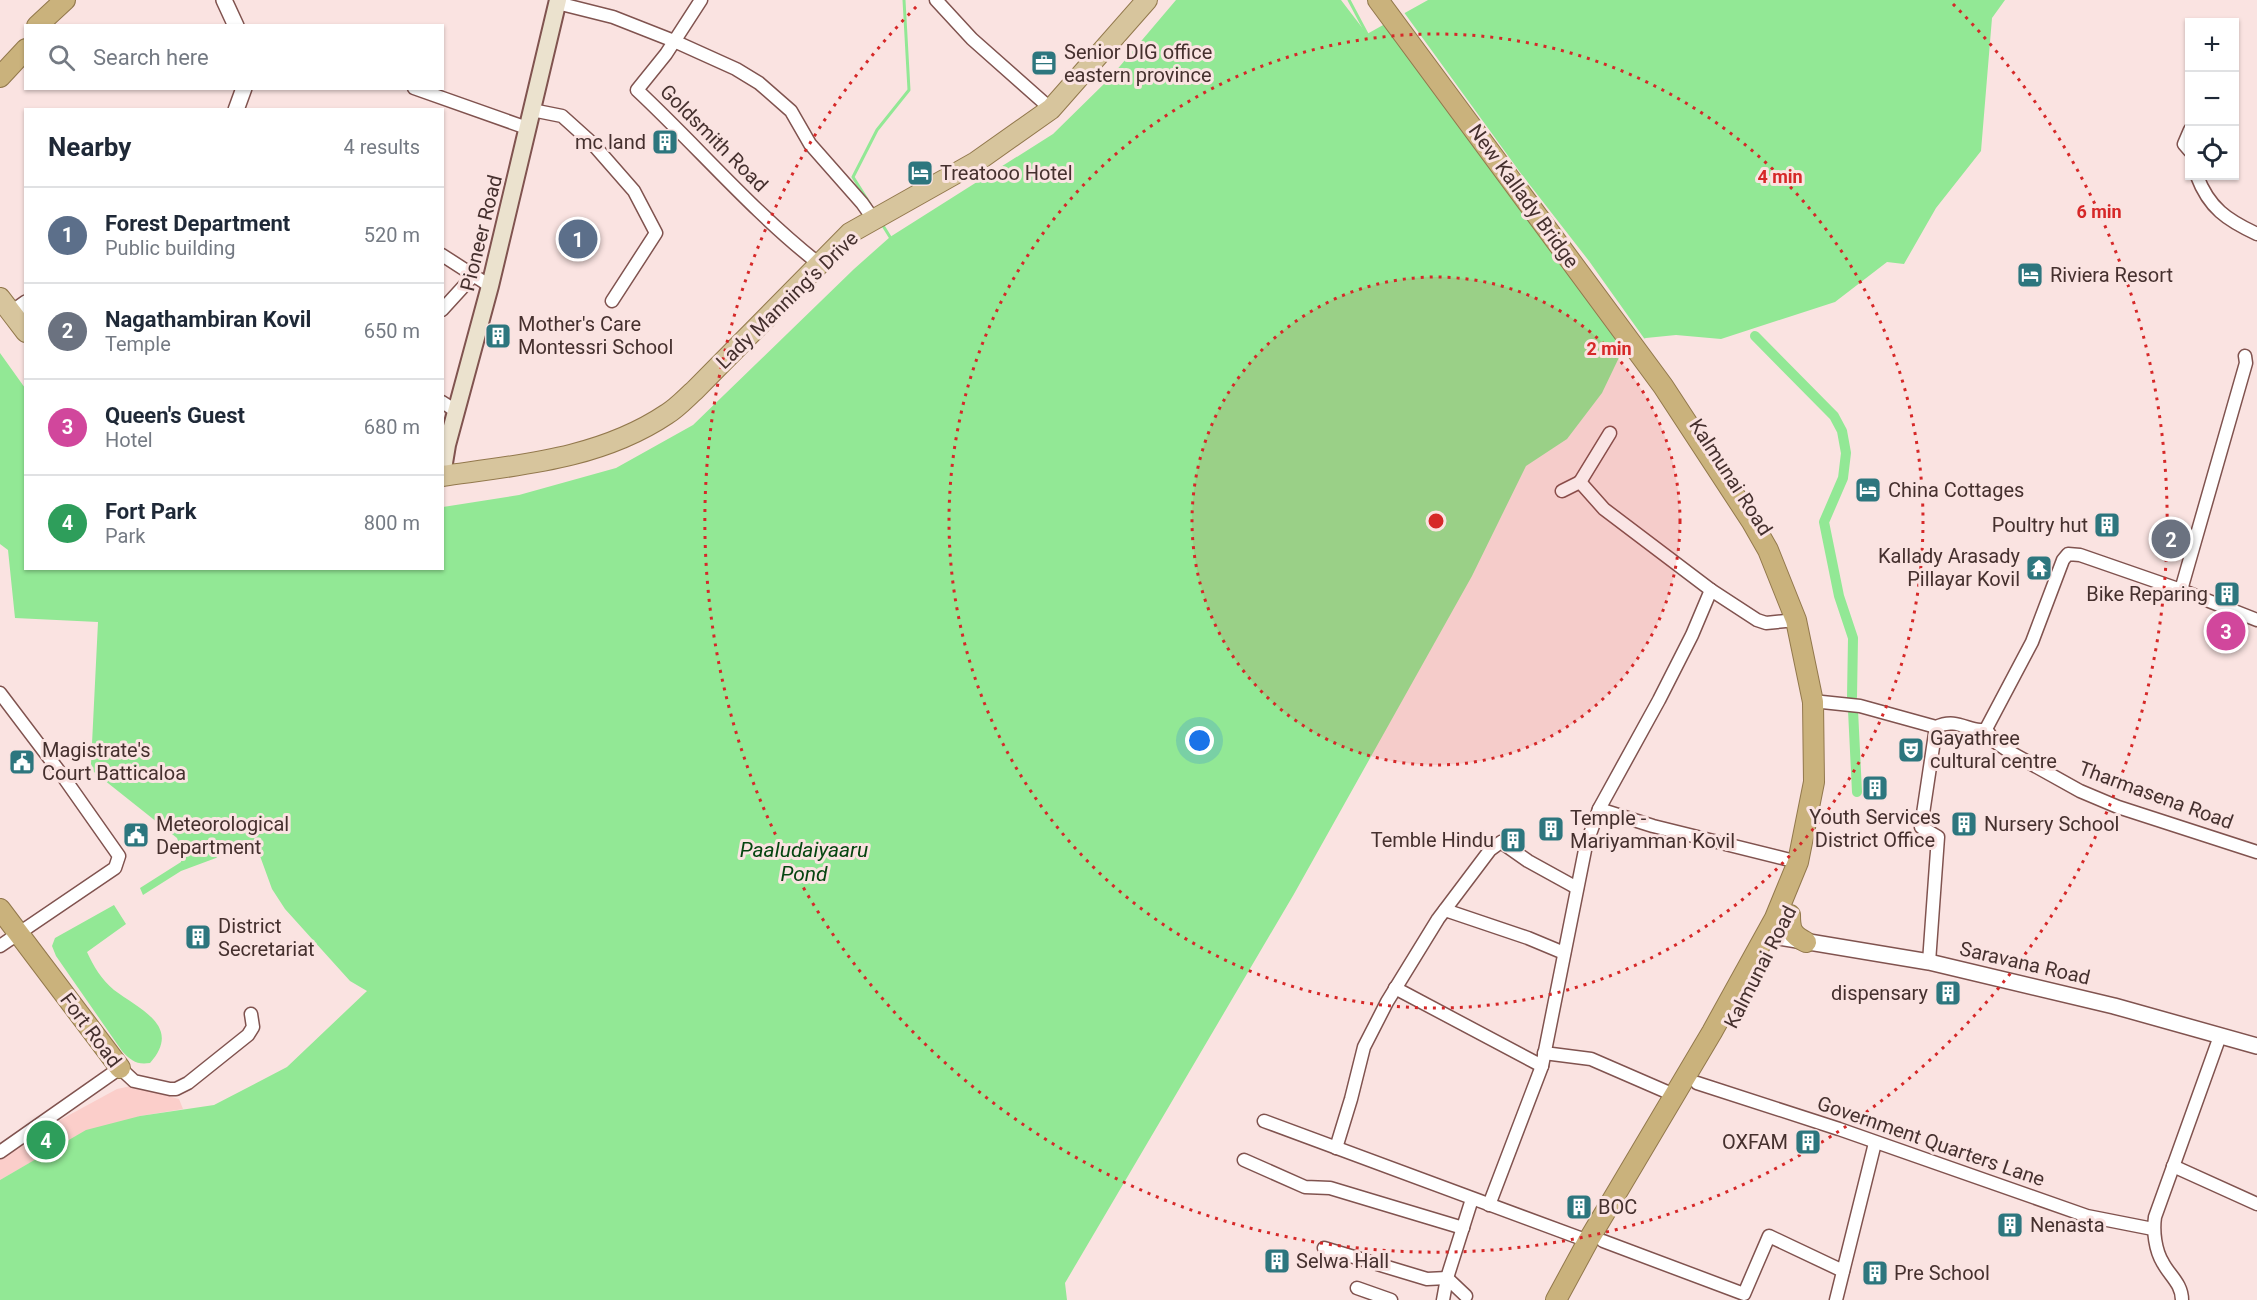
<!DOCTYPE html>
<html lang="en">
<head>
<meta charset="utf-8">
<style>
  :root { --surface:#fff; --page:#f2f2f3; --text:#1f2937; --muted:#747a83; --line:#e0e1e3; --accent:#b45309 }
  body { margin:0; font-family:Roboto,sans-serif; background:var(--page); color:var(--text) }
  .controls { position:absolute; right:18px; top:18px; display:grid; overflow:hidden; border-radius:0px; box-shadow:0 2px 4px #0004 }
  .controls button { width:54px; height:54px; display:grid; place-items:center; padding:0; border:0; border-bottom:2px solid var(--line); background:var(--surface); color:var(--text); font:30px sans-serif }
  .you { position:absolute; left:1200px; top:741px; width:21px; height:21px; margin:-15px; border:4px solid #fff; border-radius:50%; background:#1a73e8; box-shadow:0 0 0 9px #1a73e833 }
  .badge { display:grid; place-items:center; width:39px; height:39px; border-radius:50%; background:var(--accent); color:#fff; font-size:20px; font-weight:700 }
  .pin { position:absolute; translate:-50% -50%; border:3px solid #fff; box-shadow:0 2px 6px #0006 }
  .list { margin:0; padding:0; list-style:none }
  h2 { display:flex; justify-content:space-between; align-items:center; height:78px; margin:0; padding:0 24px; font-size:26px }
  h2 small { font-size:20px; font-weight:400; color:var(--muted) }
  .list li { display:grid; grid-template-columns:39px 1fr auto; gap:18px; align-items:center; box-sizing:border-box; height:96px; padding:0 24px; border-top:2px solid var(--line) }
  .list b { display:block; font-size:22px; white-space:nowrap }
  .list p { margin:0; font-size:20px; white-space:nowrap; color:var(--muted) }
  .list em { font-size:20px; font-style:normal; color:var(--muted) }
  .icon { flex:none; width:33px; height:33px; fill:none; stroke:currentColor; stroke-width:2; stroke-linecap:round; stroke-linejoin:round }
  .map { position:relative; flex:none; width:2257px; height:1300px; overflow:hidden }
  .search { position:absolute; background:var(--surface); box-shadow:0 2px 4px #0004; left:24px; top:24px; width:420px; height:66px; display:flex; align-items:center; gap:15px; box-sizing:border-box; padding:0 21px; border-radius:0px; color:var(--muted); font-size:22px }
  .panel { position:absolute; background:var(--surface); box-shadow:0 2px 4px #0004; left:24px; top:108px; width:420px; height:462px; border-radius:0px }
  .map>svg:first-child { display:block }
</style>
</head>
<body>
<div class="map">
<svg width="2257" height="1300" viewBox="0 0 2257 1300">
  <rect width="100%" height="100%" fill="#fae3e1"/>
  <path fill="#fbceca" d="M131,1086L179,1099L183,1109L140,1116L35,1160L0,1180V1154L5,1150L117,1089Z"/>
  <g fill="#92e895">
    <path d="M1176,0H1341L1367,34L1428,0H2005L1992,18L1981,151L1936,208L1904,264L1887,262L1835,302L1721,339L1676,335L1646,338L1625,345L1602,393L1567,439L1526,466L1472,576L1294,894L1065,1283L1067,1300H0V1180L86,1130L140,1116L214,1105L287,1067L367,991L350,981L285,909L272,889L256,845L249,840L236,841L216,858L181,871L143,895L140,888L181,862L182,852L177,838L94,772L91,764L98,622L15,618L8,550L0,544V353L25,388L26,568H442L443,507L519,495L616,468L693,425L854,269L890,237L1053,134L1109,79Z"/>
    <path d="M114,905L126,924L87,952C94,967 101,979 114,990C139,1009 183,1026 150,1063C137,1065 131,1061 122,1051L56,956L52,946L55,938Z"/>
  </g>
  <path fill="#fae3e1" d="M1403,11L1522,175L1589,261L1646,341L1628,347L1386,20Z"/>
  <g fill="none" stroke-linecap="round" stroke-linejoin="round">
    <g stroke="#92e895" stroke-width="3">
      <path d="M1349,0L1367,34"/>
      <path d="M870,204L853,177L877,130L909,90L904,0"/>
      <path d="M882,224L890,237"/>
    </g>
    <g stroke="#92e895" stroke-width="10">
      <path d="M1755,336L1834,416L1842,431L1846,453L1843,478L1824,522L1839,596L1853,638L1852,697"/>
      <path d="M1853,710L1857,792"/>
    </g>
    <defs>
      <g id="minor">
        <path d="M701,0L666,54L637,90C698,147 753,212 818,263"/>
        <path d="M936,0L972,39L1051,109"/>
        <path d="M557,3L613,17L674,41L736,69L759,83L791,111L810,144L862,203L874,220"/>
        <path d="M414,88L527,128"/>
        <path d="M532,110L562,116L592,143L634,191L656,233L612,301"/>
        <path d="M2190,130L2184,144L2190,151"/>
        <path d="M2197,176C2209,208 2227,220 2257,234"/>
        <path d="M442,255L490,286"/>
        <path d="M442,310L473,276"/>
        <path d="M442,402L456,411"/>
        <path d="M1580,482L1610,433"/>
        <path d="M1562,491L1580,482L1604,509L1711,590"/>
        <path d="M2181,590L2246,363L2245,356"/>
        <path d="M0,693L62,775L119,856L115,868L0,946"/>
        <path d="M1822,702L1860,706L1936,727C1959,716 1971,735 1986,729L2032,642L2063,560L2068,554L2080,555L2181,590L2257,620"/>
        <path d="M1986,729L1994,741L2010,752L2080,791L2118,807L2257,852"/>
        <path d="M1599,809L1653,826L1798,862"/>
        <path d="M1445,910L1528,938L1564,953"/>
        <path d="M1929,962L1938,837L1921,827L1936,727"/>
        <path d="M1395,988L1542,1066"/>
        <path d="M1544,1053L1591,1059L1674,1095"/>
        <path d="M1697,1083L1839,1129L2087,1216L2153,1229"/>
        <path d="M1264,1121L1588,1241"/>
        <path d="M1336,1148L1351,1099L1364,1047L1387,1002L1438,919L1490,850L1501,842L1528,861L1577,888"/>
        <path d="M0,1152L120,1068L134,1081L170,1089H176L188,1083L248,1035L253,1027L251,1014"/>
        <path d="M1244,1160L1305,1187L1330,1188L1463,1228"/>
        <path d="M2173,1166L2257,1204"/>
        <path d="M1489,1205L1542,1066L1586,845L1599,809L1659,700L1692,635L1711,590L1757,620L1766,623L1796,620"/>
        <path d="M1603,1241L1744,1294L1769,1236L1843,1271"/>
        <path d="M1324,1248L1427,1279L1447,1278L1466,1296"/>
        <path d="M1357,1288L1391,1300"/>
        <path d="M1443,1300L1447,1278L1472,1199"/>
        <path d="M1836,1300L1875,1143"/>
        <path d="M2182,1300C2182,1284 2170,1276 2163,1263C2155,1250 2153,1231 2155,1217L2220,1036"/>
      </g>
      <g id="tertiary">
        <path d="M224,0L236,26"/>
        <path d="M236,110L244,88"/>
        <path d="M12,313L26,303"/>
        <path d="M1779,937L1929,962L2114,1006L2257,1046"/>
      </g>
      <path id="secondary" d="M442,475L447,445L490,286L558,0"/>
      <g id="primary">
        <path d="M0,298L26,332"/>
        <path d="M442,476C520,465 600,459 667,414C677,408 686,398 695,390L850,233L976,162L1051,109L1147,0"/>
      </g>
      <g id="trunk">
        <path d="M1378,0L1663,386L1752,522L1768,550L1796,620L1813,702L1814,782L1798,862L1775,918L1712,1032L1588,1241L1556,1300"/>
        <path d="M37,26L65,0"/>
        <path d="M0,77L26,49"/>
        <path d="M0,909L120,1068"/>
        <path d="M1790,915C1790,930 1792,935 1806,942"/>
      </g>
    </defs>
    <use href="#minor" stroke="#80534f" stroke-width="15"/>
    <use href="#tertiary" stroke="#80534f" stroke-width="18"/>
    <use href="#secondary" stroke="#80534f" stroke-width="20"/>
    <use href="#primary" stroke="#92784c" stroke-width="22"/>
    <use href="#trunk" stroke="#92784c" stroke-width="22"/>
    <use href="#minor" stroke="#fff" stroke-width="12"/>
    <use href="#tertiary" stroke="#fff" stroke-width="15"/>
    <use href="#secondary" stroke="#ebe2ce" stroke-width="16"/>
    <use href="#primary" stroke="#d7c59d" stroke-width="20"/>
    <use href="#trunk" stroke="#cab27c" stroke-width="20"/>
  </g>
  <circle cx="1436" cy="521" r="244" fill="#d62828" fill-opacity=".12"/>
  <g fill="none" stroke="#d62828" stroke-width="3" stroke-dasharray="3 6">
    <circle cx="1436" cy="521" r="244"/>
    <circle cx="1436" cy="521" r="487"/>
    <path d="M1953 4A731 731 0 1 1 919 4"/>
  </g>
  <defs>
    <symbol id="office-square" viewBox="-11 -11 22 22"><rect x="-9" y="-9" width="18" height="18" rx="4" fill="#2d767e" stroke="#fae3e1"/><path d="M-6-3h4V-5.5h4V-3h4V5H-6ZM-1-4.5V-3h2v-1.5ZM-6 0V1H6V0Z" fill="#fff"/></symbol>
    <symbol id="building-square" viewBox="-11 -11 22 22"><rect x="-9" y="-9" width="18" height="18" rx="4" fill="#2d767e" stroke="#fae3e1"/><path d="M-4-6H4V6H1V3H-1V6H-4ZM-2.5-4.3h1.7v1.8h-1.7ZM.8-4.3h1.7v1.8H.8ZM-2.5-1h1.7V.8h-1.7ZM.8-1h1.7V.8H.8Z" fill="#fff"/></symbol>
    <symbol id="hotel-square" viewBox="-11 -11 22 22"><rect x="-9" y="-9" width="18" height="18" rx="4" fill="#2d767e" stroke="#fae3e1"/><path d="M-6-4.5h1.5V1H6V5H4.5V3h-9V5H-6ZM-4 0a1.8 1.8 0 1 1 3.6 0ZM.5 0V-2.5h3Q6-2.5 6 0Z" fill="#fff"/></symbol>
    <symbol id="temple-square" viewBox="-11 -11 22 22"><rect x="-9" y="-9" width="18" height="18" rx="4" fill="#2d767e" stroke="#fae3e1"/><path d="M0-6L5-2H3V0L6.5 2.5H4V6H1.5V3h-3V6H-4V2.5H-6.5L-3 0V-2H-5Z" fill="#fff"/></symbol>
    <symbol id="theatre-square" viewBox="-11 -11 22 22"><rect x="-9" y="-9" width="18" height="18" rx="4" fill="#2d767e" stroke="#fae3e1"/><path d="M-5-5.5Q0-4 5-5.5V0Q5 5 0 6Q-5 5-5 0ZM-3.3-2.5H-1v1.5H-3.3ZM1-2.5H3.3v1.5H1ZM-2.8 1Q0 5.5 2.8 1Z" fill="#fff"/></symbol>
    <symbol id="civic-square" viewBox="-11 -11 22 22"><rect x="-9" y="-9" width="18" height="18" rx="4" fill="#2d767e" stroke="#fae3e1"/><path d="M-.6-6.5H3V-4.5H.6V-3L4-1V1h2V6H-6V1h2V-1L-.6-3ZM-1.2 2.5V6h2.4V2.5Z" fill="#fff"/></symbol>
  </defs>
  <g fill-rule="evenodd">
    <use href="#office-square" x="1029" y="48" width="30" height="30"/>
    <use href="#building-square" x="650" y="127" width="30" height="30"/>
    <use href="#hotel-square" x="905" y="158" width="30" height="30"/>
    <use href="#hotel-square" x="2015" y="260" width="30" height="30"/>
    <use href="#building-square" x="483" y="321" width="30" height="30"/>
    <use href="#hotel-square" x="1853" y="475" width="30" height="30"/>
    <use href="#building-square" x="2092" y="510" width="30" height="30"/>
    <use href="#temple-square" x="2024" y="553" width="30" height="30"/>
    <use href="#building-square" x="2212" y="579" width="30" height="30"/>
    <use href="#theatre-square" x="1896" y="735" width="30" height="30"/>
    <use href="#civic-square" x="7" y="747" width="30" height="30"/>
    <use href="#building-square" x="1860" y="773" width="30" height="30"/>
    <use href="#building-square" x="1949" y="809" width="30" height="30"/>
    <use href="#building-square" x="1536" y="814" width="30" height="30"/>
    <use href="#civic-square" x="121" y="820" width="30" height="30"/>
    <use href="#building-square" x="1498" y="825" width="30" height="30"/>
    <use href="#building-square" x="183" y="922" width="30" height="30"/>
    <use href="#building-square" x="1933" y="978" width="30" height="30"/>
    <use href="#building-square" x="1793" y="1127" width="30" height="30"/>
    <use href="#building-square" x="1564" y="1192" width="30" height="30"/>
    <use href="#building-square" x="1995" y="1210" width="30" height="30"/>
    <use href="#building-square" x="1262" y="1246" width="30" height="30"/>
    <use href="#building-square" x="1860" y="1258" width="30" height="30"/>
  </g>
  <g text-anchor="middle" stroke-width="6" stroke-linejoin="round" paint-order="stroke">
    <g font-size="20" fill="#45302e" stroke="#fae3e1" text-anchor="start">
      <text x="1064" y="59">Senior DIG office<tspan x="1064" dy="23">eastern province</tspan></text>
      <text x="646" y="149" text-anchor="end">mc land</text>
      <text x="940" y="180">Treatooo Hotel</text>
      <text x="2050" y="282">Riviera Resort</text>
      <text x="518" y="331">Mother's Care<tspan x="518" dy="23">Montessri School</tspan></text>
      <text x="1888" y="497">China Cottages</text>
      <text x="2088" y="532" text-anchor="end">Poultry hut</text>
      <text x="2020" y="563" text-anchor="end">Kallady Arasady<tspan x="2020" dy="23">Pillayar Kovil</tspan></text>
      <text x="2208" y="601" text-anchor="end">Bike Reparing</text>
      <text x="1930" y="745">Gayathree<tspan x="1930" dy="23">cultural centre</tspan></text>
      <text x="42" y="757">Magistrate's<tspan x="42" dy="23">Court Batticaloa</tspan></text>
      <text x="1875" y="824" text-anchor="middle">Youth Services<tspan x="1875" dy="23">District Office</tspan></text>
      <text x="1570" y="825">Temple -<tspan x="1570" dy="23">Mariyamman Kovil</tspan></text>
      <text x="156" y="831">Meteorological<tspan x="156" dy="23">Department</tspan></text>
      <text x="1984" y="831">Nursery School</text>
      <text x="1494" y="847" text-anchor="end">Temble Hindu</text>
      <text x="218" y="933">District<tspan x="218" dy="23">Secretariat</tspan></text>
      <text x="1928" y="1000" text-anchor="end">dispensary</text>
      <text x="1788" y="1149" text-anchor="end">OXFAM</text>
      <text x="1598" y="1214">BOC</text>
      <text x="2030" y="1232">Nenasta</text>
      <text x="1296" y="1268">Selwa Hall</text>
      <text x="1894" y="1280">Pre School</text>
    </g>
    <g font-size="20" fill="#45302e" stroke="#fae3e1">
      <text transform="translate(714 138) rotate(45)" y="7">Goldsmith Road</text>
      <text transform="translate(1524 196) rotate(54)" y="7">New Kallady Bridge</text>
      <text transform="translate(481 233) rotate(-76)" y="7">Pioneer Road</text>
      <text transform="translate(787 300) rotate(-44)" y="7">Lady Manning’s Drive</text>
      <text transform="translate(1731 477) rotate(57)" y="7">Kalmunai Road</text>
      <text transform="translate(2156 795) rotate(20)" y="7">Tharmasena Road</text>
      <text transform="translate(2025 963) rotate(13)" y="7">Saravana Road</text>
      <text transform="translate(1760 967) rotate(-63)" y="7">Kalmunai Road</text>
      <text transform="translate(91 1030) rotate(53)" y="7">Fort Road</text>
      <text transform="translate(1931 1141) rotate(19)" y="7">Government Quarters Lane</text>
    </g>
    <g font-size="21" font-style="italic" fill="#054510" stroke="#fae3e1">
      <text x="804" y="857">Paaludaiyaaru<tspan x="804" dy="24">Pond</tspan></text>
    </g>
  </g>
  <circle cx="1436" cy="521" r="9" fill="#d62828" stroke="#fae3e1" stroke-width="3"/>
  <g font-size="18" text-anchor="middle" font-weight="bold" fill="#d62828" stroke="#fae3e1" stroke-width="6" stroke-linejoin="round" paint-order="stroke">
    <text x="1780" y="183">4 min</text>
    <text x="2099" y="218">6 min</text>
    <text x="1609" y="355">2 min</text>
  </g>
</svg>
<div class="controls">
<button>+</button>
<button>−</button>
<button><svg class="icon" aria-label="locate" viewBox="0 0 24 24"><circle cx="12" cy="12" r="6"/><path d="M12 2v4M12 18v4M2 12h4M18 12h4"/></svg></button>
</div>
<div class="you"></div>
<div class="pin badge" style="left:578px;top:239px;background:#5c6f8a">1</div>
<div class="pin badge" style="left:2171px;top:539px;background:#6b7280">2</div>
<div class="pin badge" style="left:2226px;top:631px;background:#d1479c">3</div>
<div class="pin badge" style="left:46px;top:1140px;background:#2e9e5b">4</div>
<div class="search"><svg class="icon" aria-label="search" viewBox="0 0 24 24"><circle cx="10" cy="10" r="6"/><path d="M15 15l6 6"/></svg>Search here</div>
<section class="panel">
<h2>Nearby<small>4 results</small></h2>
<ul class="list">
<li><span class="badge" style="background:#5c6f8a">1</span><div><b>Forest Department</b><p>Public building</p></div><em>520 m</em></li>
<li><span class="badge" style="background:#6b7280">2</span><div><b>Nagathambiran Kovil</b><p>Temple</p></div><em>650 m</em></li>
<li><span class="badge" style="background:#d1479c">3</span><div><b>Queen's Guest</b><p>Hotel</p></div><em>680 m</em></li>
<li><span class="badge" style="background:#2e9e5b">4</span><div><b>Fort Park</b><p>Park</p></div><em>800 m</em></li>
</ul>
</section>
</div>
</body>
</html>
